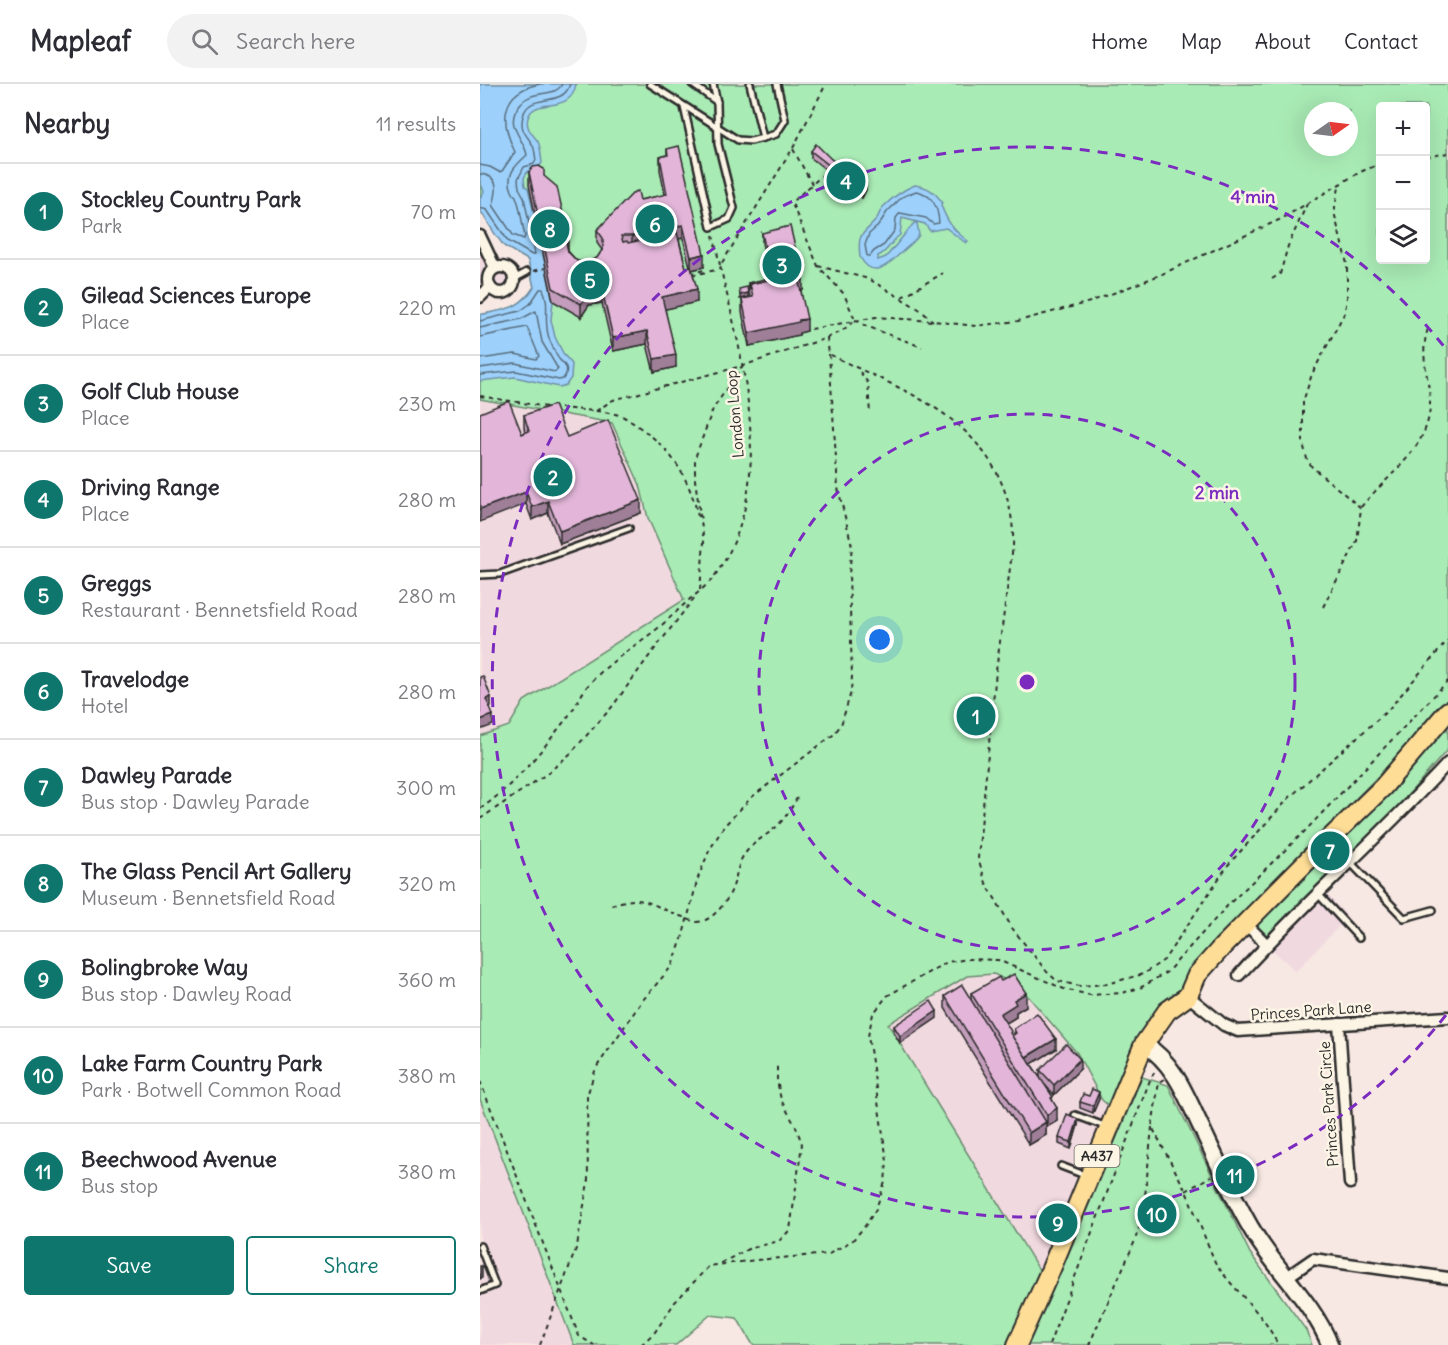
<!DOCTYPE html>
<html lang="en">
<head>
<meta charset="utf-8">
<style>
  :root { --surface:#fff; --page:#f2f2f3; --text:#2b2b33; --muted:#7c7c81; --line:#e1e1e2; --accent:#0f766e }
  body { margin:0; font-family:Delius,sans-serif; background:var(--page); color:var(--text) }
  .controls { position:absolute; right:18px; top:18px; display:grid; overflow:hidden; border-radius:6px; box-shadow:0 6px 24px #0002 }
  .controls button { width:54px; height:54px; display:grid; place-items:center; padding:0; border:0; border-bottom:2px solid var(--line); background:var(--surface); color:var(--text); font:30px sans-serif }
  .compass { position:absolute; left:824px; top:18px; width:54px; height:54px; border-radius:50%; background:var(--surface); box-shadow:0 6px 24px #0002; rotate:76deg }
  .you { position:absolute; left:400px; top:556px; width:21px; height:21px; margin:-15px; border:4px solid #fff; border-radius:50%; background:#1a73e8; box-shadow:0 0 0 9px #1a73e833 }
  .badge { display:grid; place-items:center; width:39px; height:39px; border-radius:50%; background:var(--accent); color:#fff; font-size:20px; font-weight:700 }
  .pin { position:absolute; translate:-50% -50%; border:3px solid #fff; box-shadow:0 2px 6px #0006 }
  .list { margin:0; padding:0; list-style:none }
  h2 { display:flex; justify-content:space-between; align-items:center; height:78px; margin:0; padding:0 24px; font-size:26px }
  h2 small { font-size:20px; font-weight:400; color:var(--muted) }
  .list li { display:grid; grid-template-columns:39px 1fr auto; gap:18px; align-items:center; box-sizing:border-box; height:96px; padding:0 24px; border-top:2px solid var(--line) }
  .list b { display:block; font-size:22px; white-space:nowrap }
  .list p { margin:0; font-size:20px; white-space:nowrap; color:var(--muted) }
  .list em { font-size:20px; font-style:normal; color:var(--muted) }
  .actions { display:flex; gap:12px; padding:18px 24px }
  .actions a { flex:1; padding:14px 0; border:2px solid var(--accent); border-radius:6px; text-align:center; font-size:21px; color:var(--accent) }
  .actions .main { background:var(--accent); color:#fff }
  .icon { flex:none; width:33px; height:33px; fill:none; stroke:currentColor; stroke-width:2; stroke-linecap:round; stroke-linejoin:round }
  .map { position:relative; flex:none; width:968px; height:1261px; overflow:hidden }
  header { display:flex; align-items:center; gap:36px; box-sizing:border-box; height:84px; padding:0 30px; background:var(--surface); border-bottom:2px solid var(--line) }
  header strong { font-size:28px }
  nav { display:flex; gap:33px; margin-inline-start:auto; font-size:21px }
  .search { width:420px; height:54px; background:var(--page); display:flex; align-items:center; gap:15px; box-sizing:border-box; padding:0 21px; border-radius:33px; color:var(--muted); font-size:22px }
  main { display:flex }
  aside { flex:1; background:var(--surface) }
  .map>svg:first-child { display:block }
</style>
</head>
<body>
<header>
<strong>Mapleaf</strong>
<div class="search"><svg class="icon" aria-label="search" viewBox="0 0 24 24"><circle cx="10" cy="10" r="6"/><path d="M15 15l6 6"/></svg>Search here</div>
<nav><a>Home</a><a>Map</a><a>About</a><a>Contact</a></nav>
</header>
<main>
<aside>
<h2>Nearby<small>11 results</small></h2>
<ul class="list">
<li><span class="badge">1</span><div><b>Stockley Country Park</b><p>Park</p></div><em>70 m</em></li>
<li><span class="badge">2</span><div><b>Gilead Sciences Europe</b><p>Place</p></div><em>220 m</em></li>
<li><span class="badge">3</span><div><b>Golf Club House</b><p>Place</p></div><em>230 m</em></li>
<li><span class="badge">4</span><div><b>Driving Range</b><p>Place</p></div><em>280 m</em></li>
<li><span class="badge">5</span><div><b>Greggs</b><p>Restaurant · Bennetsfield Road</p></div><em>280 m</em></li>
<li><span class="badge">6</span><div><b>Travelodge</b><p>Hotel</p></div><em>280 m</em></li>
<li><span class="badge">7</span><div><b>Dawley Parade</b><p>Bus stop · Dawley Parade</p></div><em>300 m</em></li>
<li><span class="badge">8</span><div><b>The Glass Pencil Art Gallery</b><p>Museum · Bennetsfield Road</p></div><em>320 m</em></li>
<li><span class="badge">9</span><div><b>Bolingbroke Way</b><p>Bus stop · Dawley Road</p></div><em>360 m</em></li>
<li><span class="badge">10</span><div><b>Lake Farm Country Park</b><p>Park · Botwell Common Road</p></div><em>380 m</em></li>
<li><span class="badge">11</span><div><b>Beechwood Avenue</b><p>Bus stop</p></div><em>380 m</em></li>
</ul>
<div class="actions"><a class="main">Save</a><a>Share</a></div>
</aside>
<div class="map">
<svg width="968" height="1261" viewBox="0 0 968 1261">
  <rect width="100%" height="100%" fill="#f7e8e3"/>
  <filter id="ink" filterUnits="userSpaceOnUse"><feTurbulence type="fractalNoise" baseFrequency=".0167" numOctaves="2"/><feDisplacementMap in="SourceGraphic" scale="12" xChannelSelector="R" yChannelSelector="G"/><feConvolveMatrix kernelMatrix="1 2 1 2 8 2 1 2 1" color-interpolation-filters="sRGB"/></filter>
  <g filter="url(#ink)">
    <g fill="#f1d9e0">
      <path d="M0,147L15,176L23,175L30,177L35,183L38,192V199L27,209L15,210L8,204L0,210Z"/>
      <path d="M0,316L132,339L160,401L168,434L204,517L44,617L29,642L0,652Z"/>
      <path d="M841,804L868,833L816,887L787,861Z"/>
      <path d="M514,890L541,904L597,969L622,1016L635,1027L564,1194L408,940L487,892Z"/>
      <path d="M0,1015L71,1200L94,1261H0Z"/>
    </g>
    <g fill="#a9ebb5" stroke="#6a8b70" stroke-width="1.5" fill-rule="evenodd">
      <path d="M0,0H968V621L725,868L674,944L635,1027L622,1016L597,969L541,904L514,890L487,892L408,940L561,1189L530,1261H273L257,1234L230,1231L196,1261H94L0,1015V652L29,642L44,617L204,516L168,434L160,401L132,339L0,315V231C26,225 39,226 54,203L48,176L24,162L0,126ZM900,22H946V176H900ZM833,27H869V63H833Z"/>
      <path d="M965,639L968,641V665L870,778L787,861L765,839Z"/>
      <path d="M662,993L688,1001L770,1169L826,1246L832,1261H547Z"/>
    </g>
    <g fill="#9dd1fb" stroke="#6f8fa8" stroke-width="1.5">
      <path d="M0,0H96C91,31 58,13 49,31C44,42 51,49 57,56C61,61 61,73 62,79L57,85L48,87L44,94L45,102L48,104L50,112L73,217L71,236L75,253L84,271L92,280L91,294L86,301L79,303L35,293L0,297V231C26,225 39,226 54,203L48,176L24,162L15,150L0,126V114L4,108L0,97Z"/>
      <path d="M435,101C448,103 454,107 462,118L461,121C467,138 474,147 488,157L486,159L466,144L450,147L445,140L422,134L420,151C411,157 409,167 398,172V176L406,173L434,139H437L439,151C435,158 428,162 422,168C409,180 393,197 380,173C377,147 383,152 396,136C399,132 400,126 403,123C413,113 422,106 435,101Z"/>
    </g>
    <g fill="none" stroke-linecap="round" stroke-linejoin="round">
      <g stroke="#596d7e" stroke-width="1.5">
        <path d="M0,81L10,83L19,88L22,87L35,68C20,38 20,7 60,0"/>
        <path d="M0,90C21,92 17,108 13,121L33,151L44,155L45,152C42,140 41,127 37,115C34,107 36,115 32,107C25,90 36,81 47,71C44,53 22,41 41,19C53,5 75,14 82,0"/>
        <path d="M436,107C453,110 458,123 459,139L453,140L446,134L420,129L416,134L415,146L404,161L394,167L390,172H387L385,161L389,150L398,142L407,128L422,113Z"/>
        <path d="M0,124L7,126L28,157L52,171L55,170L44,113L39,104L38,95L44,83L54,80L56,76C55,72 55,66 53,62C48,51 39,48 43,32C49,7 83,25 90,0"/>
        <path d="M0,237L40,227L50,220L60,205H63C71,222 62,238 70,257C73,263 75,270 79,275C86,282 90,285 83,295L79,296L36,287L0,291"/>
        <path d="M0,244L41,235L56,227L62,258L78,285L75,288L35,279L0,284"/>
        <path d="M0,253L47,243L59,272L56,275L35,270L0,275"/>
      </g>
      <defs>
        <g id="lane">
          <path d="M170,0L258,56L271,57L283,54L270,0"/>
          <path d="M212,0L237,18"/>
          <path d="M204,23L231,143L249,135L254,124L238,60L237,18L233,0"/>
          <path d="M283,54L296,50L305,36L297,0"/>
          <path d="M34,195L47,188"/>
          <path d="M0,491L20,490L149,444"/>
          <path d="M870,778L924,834L953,826"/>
          <path d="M838,810L879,854"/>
          <path d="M595,1031L627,1043"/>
          <path d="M581,1082L607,1092"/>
          <path d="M0,1162L15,1201L0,1207"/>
        </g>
        <g id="street">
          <path d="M0,152L15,184"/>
          <circle cx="21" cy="196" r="13"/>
          <path d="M0,213L10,203"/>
          <path d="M765,839L787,861"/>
          <path d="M759,891C826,817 901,752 968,679"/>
          <path d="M708,912L744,941L758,947L968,933"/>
          <path d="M859,940L870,1099"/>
          <path d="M807,1193L833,1175L968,1194"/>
        </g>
        <path id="secondary" d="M664,960C695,979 707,1014 722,1045C738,1078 752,1112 771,1144C794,1185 832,1216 850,1261"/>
        <path id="primary" d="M537,1261L571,1185L664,960L687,927L708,912L717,891L742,863L837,767L903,703L968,627"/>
      </defs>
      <use href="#lane" stroke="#2b2b2b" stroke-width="10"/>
      <use href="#street" stroke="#2b2b2b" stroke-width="15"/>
      <use href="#secondary" stroke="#2b2b2b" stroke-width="20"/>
      <use href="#primary" stroke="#2b2b2b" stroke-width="22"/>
      <g stroke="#2b2b2b" stroke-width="2" stroke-dasharray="4.5 4.5" stroke-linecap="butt">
        <path d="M313,65L332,100"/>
        <path d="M946,73L968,69"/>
        <path d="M233,151L240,181"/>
        <path d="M338,182L389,195L439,225L453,237"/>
        <path d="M54,187L65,184"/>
        <path d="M210,189L225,186L226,188"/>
        <path d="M212,191L241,185"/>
        <path d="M792,195L800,190L808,162L827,120"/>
        <path d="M422,213L463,189"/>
        <path d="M375,236L386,242L442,263"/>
        <path d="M331,245L396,233L453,237L495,242L538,237L610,218L680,191L801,135L880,88L900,80"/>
        <path d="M347,254L349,270C413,303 483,323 518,391C529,414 534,437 533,462L516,587L498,774L506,799L532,844L567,888L577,897L600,902L627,900L663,890L684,876L748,781L810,713L908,626L968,556"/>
        <path d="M380,288L388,299L390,330"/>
        <path d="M0,312L67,323L116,327L133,316L262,282L347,254L362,247L375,236L364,210L338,182L313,122L314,116L345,89"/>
        <path d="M116,327C124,328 132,329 139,331C146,333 153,339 159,343C193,366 211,397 219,437"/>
        <path d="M881,423C907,391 951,364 950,318C949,291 939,271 948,245"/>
        <path d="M220,506L224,458L215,396V374L233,325L262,282"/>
        <path d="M843,523L877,457L881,424L832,383L827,375L823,359V318L832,290L865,228L867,213V180L855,132V122L860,99"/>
        <path d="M0,725C36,700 63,665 90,630C98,619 103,605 113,596C132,576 155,562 177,545C188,536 199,525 210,515C219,508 230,499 236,490C298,403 263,276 240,182L313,64L346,0"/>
        <path d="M0,735L68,689L90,670L132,623L167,575L215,513"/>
        <path d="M131,821C164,809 170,821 200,832C206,834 211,837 217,838C232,838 247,818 252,805C256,795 257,784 262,774C271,759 283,754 295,744C304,736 311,725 317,714"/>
        <path d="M684,995L679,998L672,1043L706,1107L735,1178C754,1208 782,1226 798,1261"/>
        <path d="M0,997L99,1252L114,1261"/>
        <path d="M706,1107L731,1092"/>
        <path d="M241,1179L268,1165L299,1157L310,1146L322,1060L316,1043L301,1016L297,996V982"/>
        <path d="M60,1261L97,1162L108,1098L107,1012L116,984L162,917L192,882L202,855L218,794L229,767L244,742L272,713L353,651L361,641L371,608L372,592L369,490L372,462L358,404L349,270"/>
        <path d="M161,1261L175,1248L195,1218L229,1182L276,1176L349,1170L373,1156L385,1142L396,1125L405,1098L407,1077L388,952L393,930L407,912L467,878L489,875L518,876L584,905L610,911L642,909L660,904L687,888L749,820L824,748L968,597"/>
        <path d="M569,1261L670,996L675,987"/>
        <path d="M609,1261L654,1159L663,1132L672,1043"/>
      </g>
      <use href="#lane" stroke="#fcf5e5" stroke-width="5"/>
      <use href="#street" stroke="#fcf5e5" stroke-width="10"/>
      <use href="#secondary" stroke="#fcf5e5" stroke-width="15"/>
      <use href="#primary" stroke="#fedd96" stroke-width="18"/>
    </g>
    <g fill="#c39dbb" stroke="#2b2b2b" stroke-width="1.5" fill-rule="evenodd">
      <path d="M187,65L224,183L212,186L217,218L185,225L196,283L174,288L167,260L133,267L122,219L109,221L101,233L73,217L49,101V88L64,92L88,165V167L97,177L107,178L117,174L122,166L117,159V146L160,116L185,111L180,86V73L187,71ZM203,154L210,183L206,184L199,155Z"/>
      <path d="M331,67L351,75L386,106L382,114L331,74Z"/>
      <path d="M282,149L323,206H321L327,247L319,249V251L269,262L262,228V215L270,213L268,205V199L290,195L282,159Z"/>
      <path d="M44,331L87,353L161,429L80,460L68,429L52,436L46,420L42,350L45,348L44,344Z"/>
      <path d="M521,897L546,922L536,928V933L526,939L532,952L534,951V945L576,965L551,980L560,993V986L600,985L574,1011L565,1001L573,1017L577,1037L567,1043H566V1051L549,1061L465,924V912L491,916V909Z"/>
      <path d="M457,934L420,959L414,949V942Z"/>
      <path d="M619,1015L613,1029L600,1024V1018Z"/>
      <path d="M598,1041L591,1065L579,1060V1054Z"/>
    </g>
    <g fill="#9f7f98" stroke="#2b2b2b" stroke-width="1.5">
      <path d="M386,99V106L382,114V107Z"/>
      <path d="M203,141V154L152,164V152Z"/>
      <path d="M88,152V165L86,171V158Z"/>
      <path d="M224,170V183L211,186V173Z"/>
      <path d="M323,196V206L318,207V197Z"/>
      <path d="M217,205V218L182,226V213Z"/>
      <path d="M122,206V219L109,221L101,233V220L109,209Z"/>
      <path d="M268,209V213L260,215V211Z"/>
      <path d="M327,235V247L319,249V251L269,262V249Z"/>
      <path d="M167,247V260L133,267V254Z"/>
      <path d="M196,271V283L174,288V275Z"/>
      <path d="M46,408V420L0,438V425Z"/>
      <path d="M161,416V429L80,460V447Z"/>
      <path d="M68,417V429L52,436V423Z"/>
      <path d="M11,613V623L6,625V615Z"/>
      <path d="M13,631V641L0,646V636Z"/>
      <path d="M546,909V922L536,928V933L520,943V930L534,916Z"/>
      <path d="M457,927V934L420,959V952Z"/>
      <path d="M576,955V965L545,984V974Z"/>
      <path d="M600,975V985L574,1011V1001Z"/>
      <path d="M619,1008V1015L613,1029V1022Z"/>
      <path d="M577,1024V1037L567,1043V1031Z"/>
      <path d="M598,1035V1041L591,1065V1058Z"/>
      <path d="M566,1038V1051L549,1061V1049Z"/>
      <path d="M0,1182H2V1194L0,1195Z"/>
    </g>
    <g fill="#e3b6d9" stroke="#2b2b2b" stroke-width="1.5">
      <path d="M336,60L351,75L386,99L382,107L331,67Z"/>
      <path d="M199,62L224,170L211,173L203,141L152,152H141L143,158L147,157L148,159L197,149L206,184L211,183L217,205L182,213L196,271L174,275L167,247L133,254L122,206L109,209L101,220L73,204L49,88L53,83L59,82L64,85V92L77,103L88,152L86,158L88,168L97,177L107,178L117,174L123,165V154L117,146L154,108L158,107L160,116L187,110L180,73L188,71L187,65Z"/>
      <path d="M310,142L323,196L319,197L318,194L300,197L299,193L292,195L282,149Z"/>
      <path d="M299,193L300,198L318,194L327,235L319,236V238L269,249L262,215L273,213L270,200Z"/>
      <path d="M289,194V196L270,200V206L268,199Z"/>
      <path d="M267,203L268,209L260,211L259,205Z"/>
      <path d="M29,317L42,350L49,347L44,331L74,321L87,353L128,336L161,416L80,447L68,417L52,423L46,408L0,425V329Z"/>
      <path d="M3,592L11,613L6,615L13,631L0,636V593Z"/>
      <path d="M534,890L546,909L534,916L536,920L520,930L531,947L530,949L573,1013L571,1014L577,1024L567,1031L491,909L519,893L521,897Z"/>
      <path d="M482,901L566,1038L549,1049L465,912Z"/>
      <path d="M451,917L457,927L420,952L414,942Z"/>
      <path d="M557,929L576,955L546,973L532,952L536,949L534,945Z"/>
      <path d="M586,960L600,975L574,1001L560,986Z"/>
      <path d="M612,1005L619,1008L613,1022L600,1018L603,1010L609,1012Z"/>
      <path d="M587,1030L598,1035L591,1058L579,1054Z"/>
    </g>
  </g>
  <g fill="none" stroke="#7b2cbf" stroke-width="3" stroke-dasharray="10 8">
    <circle cx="547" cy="598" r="268"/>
    <path d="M966 931A535 535 0 1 1 966 265"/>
  </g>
  <g text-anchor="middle" stroke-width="5" stroke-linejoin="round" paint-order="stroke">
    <rect fill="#fcf5e5" stroke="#6a6863" stroke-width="1.5" x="594.5" y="1061" width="45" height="22" rx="4.5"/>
    <g font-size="14" font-weight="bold" fill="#2b2b2b">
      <text x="617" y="1077">A437</text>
    </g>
    <g font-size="15" fill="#2b2b2b" stroke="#fcf5e5">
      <text transform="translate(255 330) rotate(-95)" y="5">London Loop</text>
      <text transform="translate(831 927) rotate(-4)" y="5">Princes Park Lane</text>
      <text transform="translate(849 1020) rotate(-94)" y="5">Princes Park Circle</text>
    </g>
  </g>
  <circle cx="547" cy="598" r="9" fill="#7b2cbf" stroke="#fcf5e5" stroke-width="3"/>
  <g font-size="18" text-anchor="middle" font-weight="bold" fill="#7b2cbf" stroke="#fcf5e5" stroke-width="5" stroke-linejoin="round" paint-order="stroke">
    <text x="773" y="119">4 min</text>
    <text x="737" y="415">2 min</text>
  </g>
</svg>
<div class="controls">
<button>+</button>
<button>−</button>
<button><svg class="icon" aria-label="layers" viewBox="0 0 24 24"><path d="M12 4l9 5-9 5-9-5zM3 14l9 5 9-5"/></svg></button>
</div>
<svg class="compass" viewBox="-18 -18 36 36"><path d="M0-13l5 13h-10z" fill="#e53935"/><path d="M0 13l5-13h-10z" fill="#7c7c81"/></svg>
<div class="you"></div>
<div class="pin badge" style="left:496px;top:632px">1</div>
<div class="pin badge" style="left:73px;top:393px">2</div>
<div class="pin badge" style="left:302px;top:181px">3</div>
<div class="pin badge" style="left:366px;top:97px">4</div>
<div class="pin badge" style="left:110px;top:196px">5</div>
<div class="pin badge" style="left:175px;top:140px">6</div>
<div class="pin badge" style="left:850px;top:767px">7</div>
<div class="pin badge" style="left:70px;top:145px">8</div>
<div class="pin badge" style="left:578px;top:1139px">9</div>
<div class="pin badge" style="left:677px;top:1130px">10</div>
<div class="pin badge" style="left:755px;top:1091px">11</div>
</div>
</main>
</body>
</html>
